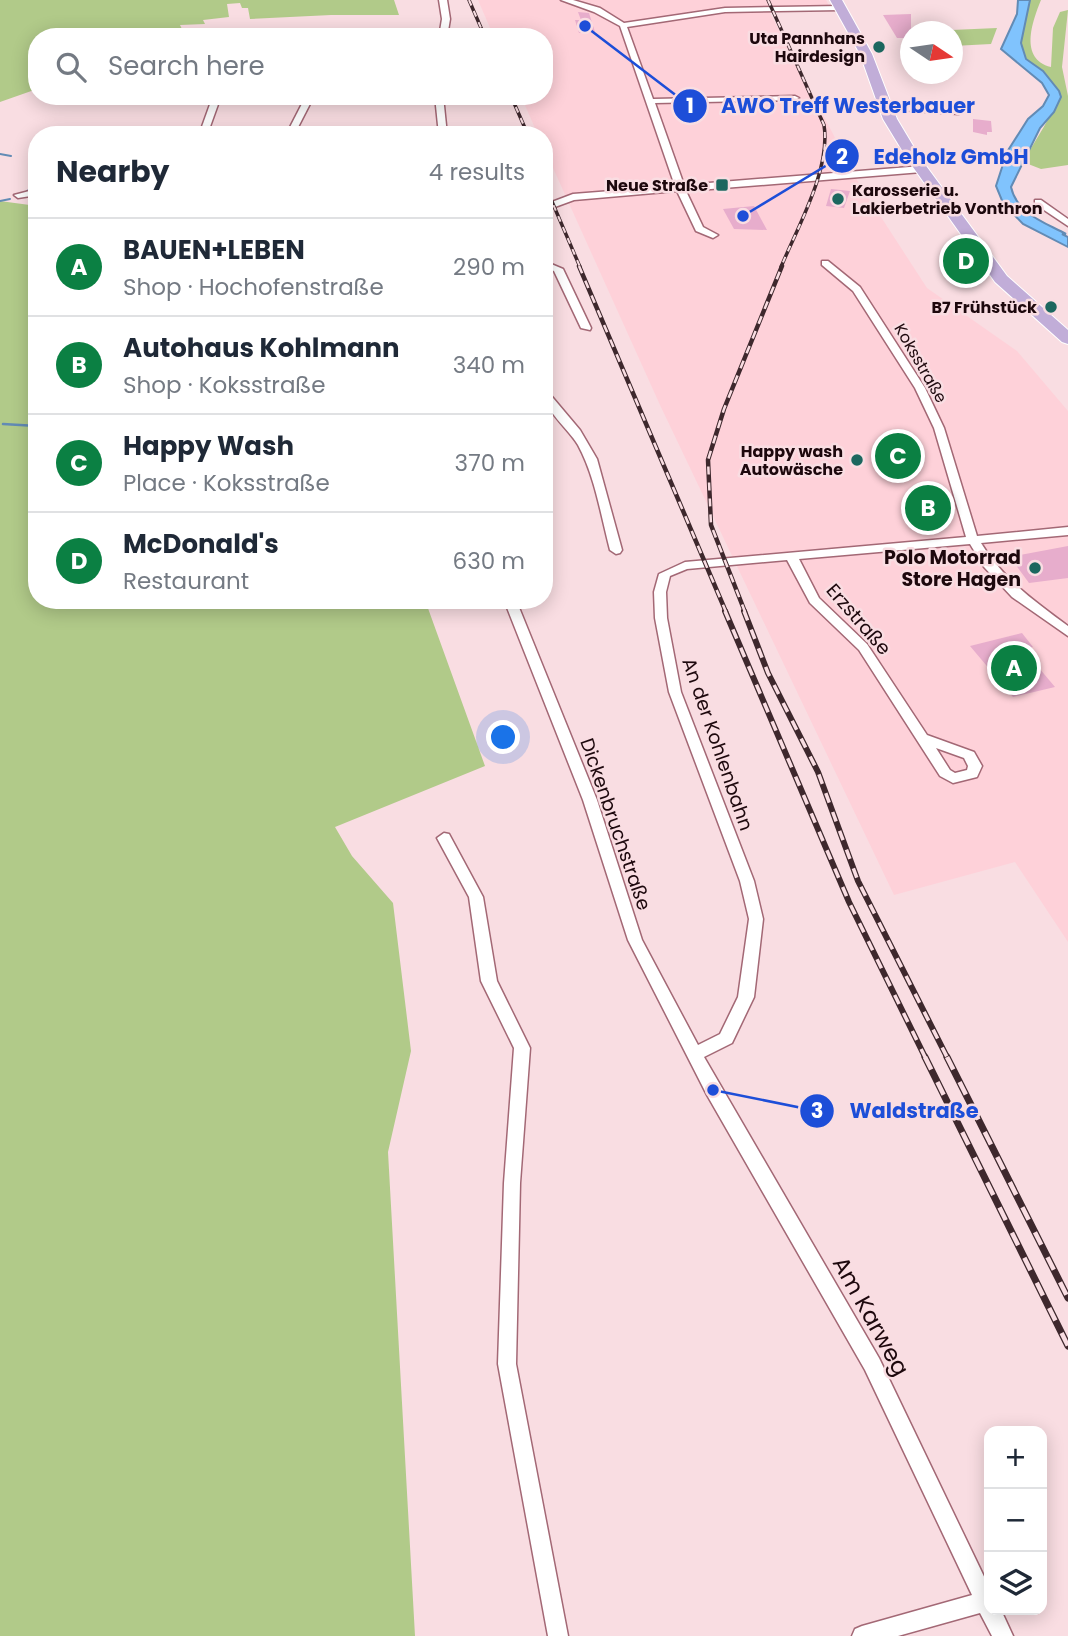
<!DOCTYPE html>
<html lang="en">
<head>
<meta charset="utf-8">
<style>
  :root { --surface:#fff; --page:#f2f2f3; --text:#1f2937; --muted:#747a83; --line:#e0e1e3; --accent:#0b8043 }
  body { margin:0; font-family:Poppins,sans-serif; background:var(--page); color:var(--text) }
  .controls { position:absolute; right:21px; bottom:21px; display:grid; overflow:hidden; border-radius:14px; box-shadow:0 4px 18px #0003 }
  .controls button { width:63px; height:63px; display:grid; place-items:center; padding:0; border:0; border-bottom:2px solid var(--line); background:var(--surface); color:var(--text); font:35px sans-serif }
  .compass { position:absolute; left:900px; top:21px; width:63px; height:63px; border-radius:50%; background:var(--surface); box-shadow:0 4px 18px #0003; rotate:103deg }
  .you { position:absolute; left:504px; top:738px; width:24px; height:24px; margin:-18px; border:5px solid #fff; border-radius:50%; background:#1a73e8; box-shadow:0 0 0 10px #1a73e833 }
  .badge { display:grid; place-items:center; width:46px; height:46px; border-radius:50%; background:var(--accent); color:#fff; font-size:23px; font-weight:700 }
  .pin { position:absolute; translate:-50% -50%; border:4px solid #fff; box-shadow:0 2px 7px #0006 }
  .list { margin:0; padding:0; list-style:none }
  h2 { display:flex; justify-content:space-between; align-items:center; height:91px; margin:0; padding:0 28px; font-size:30px }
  h2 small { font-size:23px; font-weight:400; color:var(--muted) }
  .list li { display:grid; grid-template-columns:46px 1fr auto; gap:21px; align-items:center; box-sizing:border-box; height:98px; padding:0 28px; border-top:2px solid var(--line) }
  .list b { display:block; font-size:26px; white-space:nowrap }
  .list p { margin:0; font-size:23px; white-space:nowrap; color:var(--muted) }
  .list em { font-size:23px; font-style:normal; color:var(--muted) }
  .icon { flex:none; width:38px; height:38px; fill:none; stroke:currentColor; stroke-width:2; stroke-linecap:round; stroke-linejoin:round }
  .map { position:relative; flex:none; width:1068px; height:1636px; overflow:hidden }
  .search { position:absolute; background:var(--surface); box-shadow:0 4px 18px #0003; left:28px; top:28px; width:525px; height:77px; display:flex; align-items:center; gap:18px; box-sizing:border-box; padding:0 24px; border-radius:28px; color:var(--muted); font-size:26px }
  .panel { position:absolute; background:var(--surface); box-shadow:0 4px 18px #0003; left:28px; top:126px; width:525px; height:483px; border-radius:28px }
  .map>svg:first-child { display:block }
</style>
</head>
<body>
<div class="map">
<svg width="1068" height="1636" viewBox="0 0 1068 1636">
  <rect width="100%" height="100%" fill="#f9dde2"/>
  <path fill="#fed1d9" d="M478,0H826L831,9L769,11L857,180L927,288L1017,351L1068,411V942L1015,862L894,895L660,405L544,148V135H538L521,96H544V37H494Z"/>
  <g fill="#b1ca89">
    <path d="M0,0H394L399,15H331L250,19L248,8H242L240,3L227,4L229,17L203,20L205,24L180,25L186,37H37V89L0,102Z"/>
    <path d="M1030,0H1041C1032,22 1019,59 1051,67L1053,28L1060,12L1068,10L1062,67L1068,96V165L1041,169L1023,162C1036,138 1053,117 1059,91L1043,71L1026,59L1021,43Z"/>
    <path d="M997,28L991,44L953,46V32L929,31Z"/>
    <path d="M0,201L37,206V600H425L485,766L335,827L352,856L393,903L411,1051L388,1152L415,1636H0Z"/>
  </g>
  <path fill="#80c3fd" stroke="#628bb5" stroke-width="2" d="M1018,0H1030L1021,43L1026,59L1043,71L1059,91L1061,97L1054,112L1040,128L1011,187C1017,214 1044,222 1066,234H1062L1068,237V247L1023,224L1003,203L996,186L1007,152L1028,119L1043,106L1049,95L1042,83L1001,49L1017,14Z"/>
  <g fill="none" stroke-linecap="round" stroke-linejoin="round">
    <g stroke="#628bb5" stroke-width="2">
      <path d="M0,154L11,156"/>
      <path d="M27,191L37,187"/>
      <path d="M0,201L10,199"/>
    </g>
    <path stroke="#628bb5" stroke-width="2.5" d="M3,424L37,426"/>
  </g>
  <g fill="#e7adcc">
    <path d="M578,12L589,13L595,32L579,33L575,20H581Z"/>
    <path d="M911,14V38H897L883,15Z"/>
    <path d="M973,119L991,121L992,132H987V135L973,132Z"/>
    <path d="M969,153L993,154L996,163H973Z"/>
    <path d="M831,189L850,191L844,208L826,206Z"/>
    <path d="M754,206L767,230L734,229L723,209Z"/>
    <path d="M965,250L982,272L977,278L968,273L952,251Z"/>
    <path d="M1068,546V578L1029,583L1010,557Z"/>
    <path d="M1022,633L1033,647L1023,649L1055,687L1013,697L970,646Z"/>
  </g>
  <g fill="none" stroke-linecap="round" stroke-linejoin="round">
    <defs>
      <g id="street">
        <path d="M439,0H447L450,19L447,37H439L442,19Z"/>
        <path d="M561,0H573L600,8L624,23L725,8L841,6L845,8L841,10L725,12L627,27L653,99L795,96L799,98L795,100L655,103L684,185L922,166L926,169L922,172L686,191L703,227L718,235L713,238L696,231L677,191L574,200L544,211V205L573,194L675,186L620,26L594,12Z"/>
        <path d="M236,34H239L243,36L234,37Z"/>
        <path d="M213,96H221L207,135H199Z"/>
        <path d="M306,96H314L294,135H286Z"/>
        <path d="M435,96H443L447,135H439Z"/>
        <path d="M882,105L959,110L963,112L959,114L885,109H882Z"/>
        <path d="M505,131L509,135H497L498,133Z"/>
        <path d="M37,189V195L18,198L14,195Z"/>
        <path d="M1035,200H1041L1068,219V226L1035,204Z"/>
        <path d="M544,261L563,269L591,328L590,330L581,328L554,271L544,267Z"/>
        <path d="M822,261H828L860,287L925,388L944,428L977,536L1068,527V535L981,543C1003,579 1034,601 1068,626V636L1012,597L984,567L970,544L799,559L819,598L867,644L927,735L974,752L982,766L977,777L953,783L940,776L859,650L810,603L787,560L687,569L670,576L666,592L667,618L681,692L754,881L763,919L754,997L732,1043L704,1057L879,1358L989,1587V1610H1001L1013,1636H992L980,1613L898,1636H852L855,1629L862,1626L972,1595L865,1370L707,1095L628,940L583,800L504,600H516L597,800L642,940L698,1045L720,1034L738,997L749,919L740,881L669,692L655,618L654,592L659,574L685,562L966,537L934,428L915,388L853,291L822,265ZM936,748L964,758L968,766L967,770L955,773L950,770Z"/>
        <path d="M544,391L548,392L580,430L597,459L622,550L620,553L616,554L610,550C601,516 595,476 578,445C568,428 544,411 544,391Z"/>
        <path d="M444,833L449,834L483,897L497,981L530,1048L520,1183L516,1364L568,1636H548L498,1364L504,1183L514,1048L481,981L469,897L437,838Z"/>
      </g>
      <path id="primary" d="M830,0H842L872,54L897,119L921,159L1007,276L1068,330V344L1062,342L995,282L908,160L883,119L860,54Z"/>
    </defs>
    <use href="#street" stroke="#a36875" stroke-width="3"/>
    <use href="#primary" stroke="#fff" stroke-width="2"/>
    <use href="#street" fill="#fff" fill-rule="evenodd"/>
    <use href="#primary" fill="#c1add8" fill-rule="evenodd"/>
    <defs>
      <g id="rail-far3">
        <path d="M469,0L485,37"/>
        <path d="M768,0L824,125C831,169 798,226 781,267"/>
        <path d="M511,96L528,135"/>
        <path d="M544,183L580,267"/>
      </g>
      <g id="rail-far2">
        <path d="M579,266L726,612"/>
        <path d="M745,612L711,525L708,460L724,409L782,266"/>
      </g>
      <g id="rail-far1">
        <path d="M725,611L849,902L926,1059"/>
        <path d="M744,611L768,673L818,772L858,881L948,1059"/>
      </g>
      <g id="rail">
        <path d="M925,1057L1068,1346"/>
        <path d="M947,1057L1068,1298"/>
      </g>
    </defs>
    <use href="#rail-far3" stroke="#3e282d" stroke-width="3.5"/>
    <use href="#rail-far2" stroke="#3e282d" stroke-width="4.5"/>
    <use href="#rail-far1" stroke="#3e282d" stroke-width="6"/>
    <use href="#rail" stroke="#3e282d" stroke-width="7"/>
    <use href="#rail-far3" stroke="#f9dde2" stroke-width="2" stroke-dasharray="6" stroke-linecap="butt"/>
    <use href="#rail-far2" stroke="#f9dde2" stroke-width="2.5" stroke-dasharray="8" stroke-linecap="butt"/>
    <use href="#rail-far1" stroke="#f9dde2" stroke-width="3.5" stroke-dasharray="10" stroke-linecap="butt"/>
    <use href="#rail" stroke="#f9dde2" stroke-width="4.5" stroke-dasharray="14" stroke-linecap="butt"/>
  </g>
  <g fill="#1c675f" stroke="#f9dde2" stroke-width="2.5">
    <circle cx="879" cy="47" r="7"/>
    <rect x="715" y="178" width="14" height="14" rx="3.5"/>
    <circle cx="838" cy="199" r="7"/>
    <circle cx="1051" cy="307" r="7"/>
    <circle cx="857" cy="460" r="7"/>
    <circle cx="1035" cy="568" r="7"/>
  </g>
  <g text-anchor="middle" stroke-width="5" stroke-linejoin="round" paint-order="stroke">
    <g font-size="16" font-weight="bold" fill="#1d080d" stroke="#f9dde2" text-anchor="end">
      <text x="865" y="44">Uta Pannhans<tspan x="865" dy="18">Hairdesign</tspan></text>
      <text x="708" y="191">Neue Straße</text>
      <text x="852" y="196" text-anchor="start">Karosserie u.<tspan x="852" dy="18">Lakierbetrieb Vonthron</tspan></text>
      <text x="1037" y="313">B7 Frühstück</text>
      <text x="843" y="457">Happy wash<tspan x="843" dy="18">Autowäsche</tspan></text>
    </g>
    <g font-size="16" fill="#1d080d" stroke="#f9dde2">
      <text transform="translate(921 363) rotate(60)" y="6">Koksstraße</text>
    </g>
    <g font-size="19" font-weight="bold" fill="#1d080d" stroke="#f9dde2" text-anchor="end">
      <text x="1021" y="564">Polo Motorrad<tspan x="1021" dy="22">Store Hagen</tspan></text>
    </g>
    <g font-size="19" fill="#1d080d" stroke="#f9dde2">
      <text transform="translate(859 619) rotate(49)" y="7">Erzstraße</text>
      <text transform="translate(718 744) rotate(71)" y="7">An der Kohlenbahn</text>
      <text transform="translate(616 824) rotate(71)" y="7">Dickenbruchstraße</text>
    </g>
    <g font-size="23" fill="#1d080d" stroke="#f9dde2">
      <text transform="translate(871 1316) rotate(61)" y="8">Am Karweg</text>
    </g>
  </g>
  <path fill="none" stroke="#1d4ed8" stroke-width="2.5" d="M585 26L690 106M743 216L842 156M713 1090L817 1111"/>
  <g fill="#1d4ed8" stroke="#f9dde2" stroke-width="2.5">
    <circle cx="585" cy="26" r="7"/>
    <circle cx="743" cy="216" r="7"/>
    <circle cx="713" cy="1090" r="7"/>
    <circle cx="690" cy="106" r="18"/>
    <circle cx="842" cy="156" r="18"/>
    <circle cx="817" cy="1111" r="18"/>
  </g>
  <g font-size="21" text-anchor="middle" font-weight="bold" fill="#fff">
    <text x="690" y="113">1</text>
    <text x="842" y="164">2</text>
    <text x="817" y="1118">3</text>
  </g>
  <g font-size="21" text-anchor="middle" font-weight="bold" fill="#1d4ed8" stroke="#f9dde2" stroke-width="5" stroke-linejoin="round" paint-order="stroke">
    <text x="848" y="113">AWO Treff Westerbauer</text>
    <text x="951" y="164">Edeholz GmbH</text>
    <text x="914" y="1118">Waldstraße</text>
  </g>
</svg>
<div class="controls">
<button>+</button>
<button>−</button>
<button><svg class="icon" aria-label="layers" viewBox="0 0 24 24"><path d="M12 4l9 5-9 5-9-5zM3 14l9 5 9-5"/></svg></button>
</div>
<svg class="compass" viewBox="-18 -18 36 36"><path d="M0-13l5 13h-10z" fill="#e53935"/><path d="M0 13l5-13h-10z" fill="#747a83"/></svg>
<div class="you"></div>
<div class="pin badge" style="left:1014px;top:668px">A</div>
<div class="pin badge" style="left:928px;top:508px">B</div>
<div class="pin badge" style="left:898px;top:456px">C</div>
<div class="pin badge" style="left:966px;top:261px">D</div>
<div class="search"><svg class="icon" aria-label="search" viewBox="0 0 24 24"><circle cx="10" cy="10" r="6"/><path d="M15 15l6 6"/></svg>Search here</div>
<section class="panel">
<h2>Nearby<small>4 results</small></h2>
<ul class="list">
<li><span class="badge">A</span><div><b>BAUEN+LEBEN</b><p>Shop · Hochofenstraße</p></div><em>290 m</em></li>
<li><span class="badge">B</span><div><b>Autohaus Kohlmann</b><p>Shop · Koksstraße</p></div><em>340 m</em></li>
<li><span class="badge">C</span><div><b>Happy Wash</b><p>Place · Koksstraße</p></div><em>370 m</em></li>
<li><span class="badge">D</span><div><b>McDonald's</b><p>Restaurant</p></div><em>630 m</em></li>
</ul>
</section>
</div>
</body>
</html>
